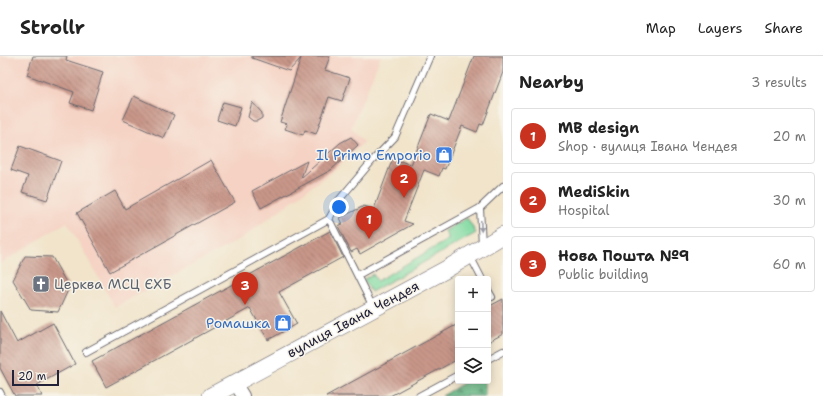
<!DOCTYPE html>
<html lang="en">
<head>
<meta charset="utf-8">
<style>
  :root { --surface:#fff; --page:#f6f6f6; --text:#222; --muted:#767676; --line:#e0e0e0; --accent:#c8321e }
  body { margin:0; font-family:"Shantell Sans",sans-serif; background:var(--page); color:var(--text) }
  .controls { position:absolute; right:12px; bottom:12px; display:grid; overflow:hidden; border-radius:4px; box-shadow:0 2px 10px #0003 }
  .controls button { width:36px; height:36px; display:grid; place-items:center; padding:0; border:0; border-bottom:1px solid var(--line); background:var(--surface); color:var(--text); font:20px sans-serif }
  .scale { position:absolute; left:12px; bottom:10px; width:47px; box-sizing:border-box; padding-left:4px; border:2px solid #22223b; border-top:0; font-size:11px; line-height:14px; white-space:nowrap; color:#22223b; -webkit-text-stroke:3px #f7f3e8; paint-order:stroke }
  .you { position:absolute; left:339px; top:151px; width:14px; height:14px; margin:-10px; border:3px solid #fff; border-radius:50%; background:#1a73e8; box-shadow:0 0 0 6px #1a73e833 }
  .badge { display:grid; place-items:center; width:26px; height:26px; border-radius:50%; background:var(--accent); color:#fff; font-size:13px; font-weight:700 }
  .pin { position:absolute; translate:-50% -33px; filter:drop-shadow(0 1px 2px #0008) }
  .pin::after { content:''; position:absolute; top:21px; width:14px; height:12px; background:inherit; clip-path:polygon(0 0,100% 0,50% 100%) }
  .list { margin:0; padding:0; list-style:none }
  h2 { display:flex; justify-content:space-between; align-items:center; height:52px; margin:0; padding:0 16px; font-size:17px }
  h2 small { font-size:13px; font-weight:400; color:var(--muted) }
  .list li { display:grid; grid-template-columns:26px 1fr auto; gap:12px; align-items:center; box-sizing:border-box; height:56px; margin:0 8px 8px; padding:0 8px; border:1px solid var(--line); border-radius:4px }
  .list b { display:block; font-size:15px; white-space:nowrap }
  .list p { margin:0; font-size:13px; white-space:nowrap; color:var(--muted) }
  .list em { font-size:13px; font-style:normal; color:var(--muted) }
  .icon { flex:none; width:22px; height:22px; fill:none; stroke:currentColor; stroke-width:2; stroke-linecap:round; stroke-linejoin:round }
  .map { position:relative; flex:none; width:503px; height:340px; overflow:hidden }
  header { display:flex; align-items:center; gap:24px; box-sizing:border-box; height:56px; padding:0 20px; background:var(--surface); border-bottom:1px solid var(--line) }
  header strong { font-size:19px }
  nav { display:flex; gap:22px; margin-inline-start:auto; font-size:14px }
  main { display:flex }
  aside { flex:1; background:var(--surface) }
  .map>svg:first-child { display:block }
</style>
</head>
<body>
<header>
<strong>Strollr</strong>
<nav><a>Map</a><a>Layers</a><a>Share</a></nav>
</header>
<main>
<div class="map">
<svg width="503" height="340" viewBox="0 0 503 340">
  <defs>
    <pattern id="forest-firs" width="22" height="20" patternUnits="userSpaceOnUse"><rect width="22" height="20" fill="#68ba87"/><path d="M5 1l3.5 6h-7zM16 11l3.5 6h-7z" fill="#559770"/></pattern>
    <pattern id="building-back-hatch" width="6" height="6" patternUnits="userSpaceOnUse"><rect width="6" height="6" fill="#c9978a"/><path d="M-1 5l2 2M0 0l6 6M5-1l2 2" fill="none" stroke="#a37b72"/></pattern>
  </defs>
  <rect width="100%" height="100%" fill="#f7f3e8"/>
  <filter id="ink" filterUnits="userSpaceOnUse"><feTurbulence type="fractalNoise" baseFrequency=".025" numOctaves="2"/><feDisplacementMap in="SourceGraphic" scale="8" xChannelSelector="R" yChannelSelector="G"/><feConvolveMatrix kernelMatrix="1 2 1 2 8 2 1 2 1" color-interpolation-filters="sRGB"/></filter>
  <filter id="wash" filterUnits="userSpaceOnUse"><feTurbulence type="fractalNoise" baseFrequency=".012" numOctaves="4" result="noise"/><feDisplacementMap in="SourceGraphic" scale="16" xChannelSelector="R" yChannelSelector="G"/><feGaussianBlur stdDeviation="0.9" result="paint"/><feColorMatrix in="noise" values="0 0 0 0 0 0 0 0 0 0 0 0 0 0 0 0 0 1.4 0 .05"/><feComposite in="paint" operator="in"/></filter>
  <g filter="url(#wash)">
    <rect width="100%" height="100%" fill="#f1e4ca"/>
    <path fill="#f5d2c3" d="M0,0H381L351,72L364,86L334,114L242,182L115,251L67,166L0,208Z"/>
    <path fill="#80daa1" stroke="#517e6e" d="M467,162L476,177L371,236L364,223L373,218L377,225L449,183L445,175Z"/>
    <path fill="url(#forest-firs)" stroke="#456e61" d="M467,325H485V340H442Z"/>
    <g id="blocks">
      <g fill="url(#building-back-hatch)">
        <path d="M33,0H67L66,4L103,16L91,54L70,47L74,36L27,19Z"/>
        <path d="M252,0H330L325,14L350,22L342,45L329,41L316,78L305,74L303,79L285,73L287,68L280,66L301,2L289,15L252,2Z"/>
        <path d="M474,0H503V16L483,69L480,68L477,76L462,70L445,113L442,112L439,120L424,114L404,165L413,168L360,198L357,193L351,196L338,170L343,168L340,162L364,150L374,153L393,102L411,109L431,58L449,65Z"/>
        <path d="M134,40L174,59L164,82L123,64Z"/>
        <path d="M223,46L241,51L235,70L217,64Z"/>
        <path d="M252,46L262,57V62L257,65H253L248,61Z"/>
        <path d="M351,81L358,89L331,114L261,152L252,135L307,105L301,122L340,87Z"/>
        <path d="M20,90L61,105L47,144L22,136L28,120L11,114Z"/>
        <path d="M211,104L235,146L110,216L77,157L115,135L125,153Z"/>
        <path d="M330,175L343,201L279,236L297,268L268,284L250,252L106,331L92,305Z"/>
        <path d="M25,200L52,201L69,232L58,256L31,254L13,224Z"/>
        <path d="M503,243V278L488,286V251Z"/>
        <path d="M0,255L17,287L53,267L75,308L37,329L42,340H15L0,312Z"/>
        <path d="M458,268V303L390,340H326Z"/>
      </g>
    </g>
  </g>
  <g filter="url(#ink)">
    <use href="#blocks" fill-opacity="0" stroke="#6a666d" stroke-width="1"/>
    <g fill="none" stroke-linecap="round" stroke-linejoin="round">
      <defs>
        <g id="lane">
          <path d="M482,189L480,152L503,130"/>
          <path d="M470,200L482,223"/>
          <path d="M358,219L480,152"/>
          <path d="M488,234L492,241"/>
          <path d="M373,251L329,163L339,144L372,105L395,81L430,0"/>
          <path d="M86,296L329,163"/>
          <path d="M488,303L503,295"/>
          <path d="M0,336L2,340"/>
          <path d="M419,340L458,319"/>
        </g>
        <path id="street" d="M235,327L243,340"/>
        <path id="secondary" d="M211,340L445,214L503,179"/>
      </defs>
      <use href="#lane" stroke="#6a666d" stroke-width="8"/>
      <use href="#street" stroke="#6a666d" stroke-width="14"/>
      <use href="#secondary" stroke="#6a666d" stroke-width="18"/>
      <use href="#lane" stroke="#fff" stroke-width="6"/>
      <use href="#street" stroke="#fff" stroke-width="12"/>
      <use href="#secondary" stroke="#fff" stroke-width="17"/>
    </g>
    <defs><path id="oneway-solid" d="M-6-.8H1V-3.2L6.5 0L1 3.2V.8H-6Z"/></defs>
    <use fill="#9c9ca7" href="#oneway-solid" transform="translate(481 170) rotate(88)"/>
  </g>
  <defs>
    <symbol id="shop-square" viewBox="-11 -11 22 22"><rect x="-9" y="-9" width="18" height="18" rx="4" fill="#3f7fe0" stroke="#f7f3e8"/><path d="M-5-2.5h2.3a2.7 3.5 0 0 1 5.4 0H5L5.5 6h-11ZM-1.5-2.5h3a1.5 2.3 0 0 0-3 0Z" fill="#fff"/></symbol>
    <symbol id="church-square" viewBox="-11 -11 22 22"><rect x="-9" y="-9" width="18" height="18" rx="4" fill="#6b7280" stroke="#f7f3e8"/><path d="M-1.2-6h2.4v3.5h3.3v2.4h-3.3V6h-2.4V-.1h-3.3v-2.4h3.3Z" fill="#fff"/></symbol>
  </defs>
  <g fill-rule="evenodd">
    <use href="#shop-square" x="434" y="89" width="20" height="20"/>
    <use href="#church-square" x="31" y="218" width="20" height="20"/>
    <use href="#shop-square" x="273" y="257" width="20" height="20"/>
  </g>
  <g text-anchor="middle" stroke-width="3" stroke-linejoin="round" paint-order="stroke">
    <g font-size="14" fill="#366cbe" stroke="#f7f3e8" text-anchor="end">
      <text x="431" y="104">Il Primo Emporio</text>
      <text x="270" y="272">Ромашка</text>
    </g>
    <g font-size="14" fill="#5b616d" stroke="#f7f3e8" text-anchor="start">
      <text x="54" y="233">Церква МСЦ ЄХБ</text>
    </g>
    <g font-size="14" fill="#22223b" stroke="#f7f3e8">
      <text transform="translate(353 263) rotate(-28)" y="5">вулиця Івана Чендея</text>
    </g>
  </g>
</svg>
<div class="controls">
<button>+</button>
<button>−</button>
<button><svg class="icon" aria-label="layers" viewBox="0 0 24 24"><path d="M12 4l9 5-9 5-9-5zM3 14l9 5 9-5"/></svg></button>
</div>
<div class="scale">20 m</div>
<div class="you"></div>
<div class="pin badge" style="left:369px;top:183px">1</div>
<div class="pin badge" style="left:404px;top:142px">2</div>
<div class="pin badge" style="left:245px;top:249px">3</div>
</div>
<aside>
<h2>Nearby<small>3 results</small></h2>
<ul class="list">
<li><span class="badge">1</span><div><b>MB design</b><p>Shop · вулиця Івана Чендея</p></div><em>20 m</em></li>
<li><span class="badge">2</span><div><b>MediSkin</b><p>Hospital</p></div><em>30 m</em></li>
<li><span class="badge">3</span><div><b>Нова Пошта №9</b><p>Public building</p></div><em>60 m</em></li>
</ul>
</aside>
</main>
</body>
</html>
